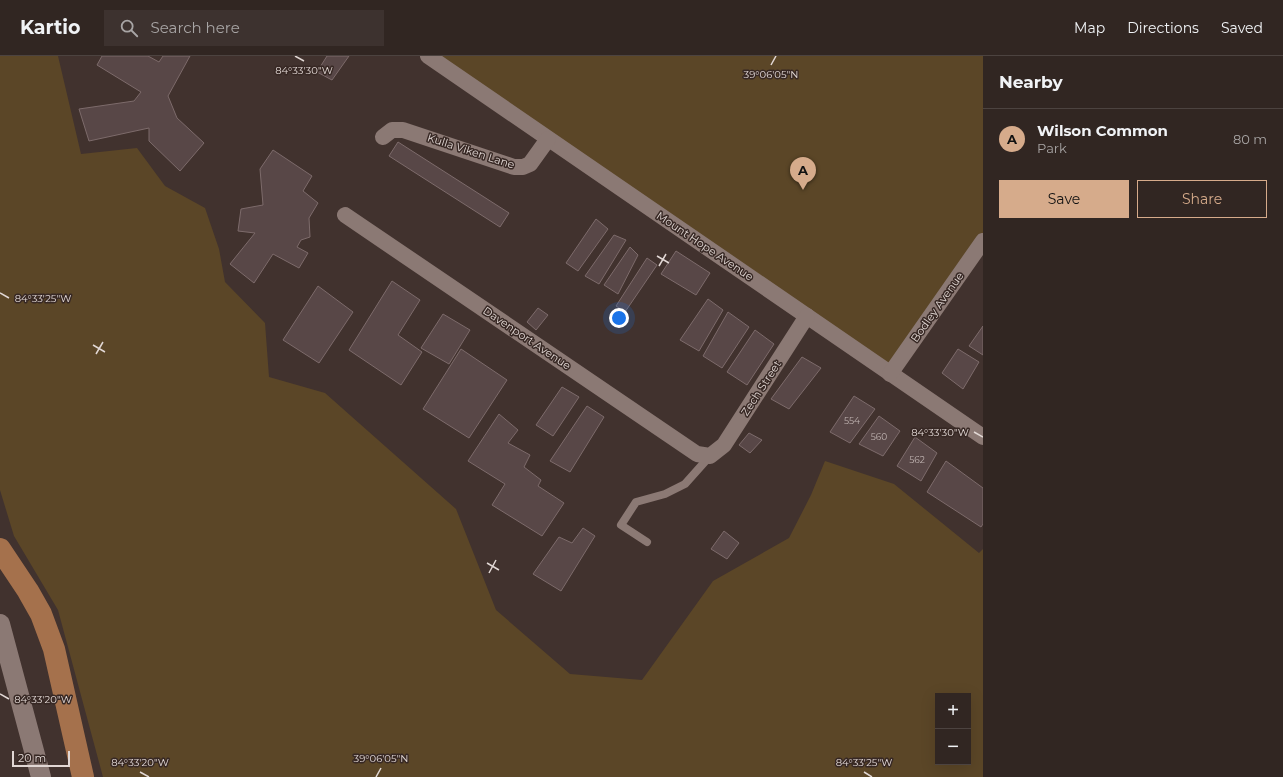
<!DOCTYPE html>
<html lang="en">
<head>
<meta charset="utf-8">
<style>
  :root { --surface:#312622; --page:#3d322f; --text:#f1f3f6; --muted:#a8a5a5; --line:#4c4340; --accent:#d6ab8b }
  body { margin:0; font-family:Montserrat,sans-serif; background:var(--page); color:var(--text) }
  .controls { position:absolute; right:12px; bottom:12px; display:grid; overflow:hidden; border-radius:0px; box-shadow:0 4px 16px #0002 }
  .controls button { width:36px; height:36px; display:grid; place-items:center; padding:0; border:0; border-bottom:1px solid var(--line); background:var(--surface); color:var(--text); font:20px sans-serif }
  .scale { position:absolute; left:12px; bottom:10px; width:58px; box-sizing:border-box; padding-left:4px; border:2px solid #e1d7d4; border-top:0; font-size:11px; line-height:14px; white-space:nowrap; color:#e1d7d4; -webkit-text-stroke:3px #372824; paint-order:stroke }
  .you { position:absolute; left:619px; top:262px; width:14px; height:14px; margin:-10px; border:3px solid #fff; border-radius:50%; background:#1a73e8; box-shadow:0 0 0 6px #1a73e833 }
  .badge { display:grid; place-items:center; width:26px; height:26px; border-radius:50%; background:var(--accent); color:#111; font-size:13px; font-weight:700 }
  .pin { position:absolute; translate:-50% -33px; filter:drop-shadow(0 1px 2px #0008) }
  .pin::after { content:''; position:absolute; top:21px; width:14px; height:12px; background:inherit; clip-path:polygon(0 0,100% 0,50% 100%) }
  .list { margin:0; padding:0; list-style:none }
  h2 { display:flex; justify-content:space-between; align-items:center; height:52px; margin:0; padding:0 16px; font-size:17px }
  h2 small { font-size:13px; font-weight:400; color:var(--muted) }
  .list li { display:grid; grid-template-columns:26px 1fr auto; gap:12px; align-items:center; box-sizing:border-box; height:60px; padding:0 16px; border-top:1px solid var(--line) }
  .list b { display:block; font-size:15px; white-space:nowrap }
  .list p { margin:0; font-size:13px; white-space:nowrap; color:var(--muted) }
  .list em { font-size:13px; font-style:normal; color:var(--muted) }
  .actions { display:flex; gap:8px; padding:12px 16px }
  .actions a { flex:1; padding:9px 0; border:1px solid var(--accent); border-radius:0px; text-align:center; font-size:14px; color:var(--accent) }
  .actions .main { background:var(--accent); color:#111 }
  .icon { flex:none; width:22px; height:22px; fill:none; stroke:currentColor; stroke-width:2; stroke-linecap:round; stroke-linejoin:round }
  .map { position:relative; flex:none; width:983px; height:721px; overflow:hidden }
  header { display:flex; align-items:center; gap:24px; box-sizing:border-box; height:56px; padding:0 20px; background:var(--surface); border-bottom:1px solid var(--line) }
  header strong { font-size:19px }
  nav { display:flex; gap:22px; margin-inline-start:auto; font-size:14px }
  .search { width:280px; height:36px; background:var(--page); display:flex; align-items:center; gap:10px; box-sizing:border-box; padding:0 14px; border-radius:0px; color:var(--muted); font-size:15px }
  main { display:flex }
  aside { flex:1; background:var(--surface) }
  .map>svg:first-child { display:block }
</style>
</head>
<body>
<header>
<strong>Kartio</strong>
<div class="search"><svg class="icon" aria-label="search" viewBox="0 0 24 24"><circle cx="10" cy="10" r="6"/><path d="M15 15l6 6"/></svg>Search here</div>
<nav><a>Map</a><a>Directions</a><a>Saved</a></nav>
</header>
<main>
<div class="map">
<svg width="983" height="721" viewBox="0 0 983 721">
  <rect width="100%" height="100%" fill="#41322e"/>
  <g fill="#5b4627" fill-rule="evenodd">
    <path d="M0,0H58L81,98L137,92L165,130L205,152L219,193L225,226L265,267L269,321L325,337L456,453L496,554L570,618L642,624L713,525L789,482L811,439L825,405L894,428L979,497L983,493V721H103L58,554L14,480L0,434ZM938,640H968V706H938Z"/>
    <path d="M428,0H983V185L890,318Z"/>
  </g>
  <g fill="#584747" stroke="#7d6b6b">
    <path d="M102,0H148L159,6L163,0H190L168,40L177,62L204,87L180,115L149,85V72L89,85L79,53L134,45L141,36L97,9Z"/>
    <path d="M327,0H349L332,24L317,16Z"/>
    <path d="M398,86L509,157L500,171L389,100Z"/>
    <path d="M273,94L312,120L303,135L318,147L309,162L310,181L301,184L297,191L308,197L299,212L273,198L254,227L230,208L255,177L238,175L241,153L263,149L260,113Z"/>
    <path d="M596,163L608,173L578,215L566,207Z"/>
    <path d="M614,179L626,184L599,228L585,220Z"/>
    <path d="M630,191L638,199L618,238L604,229Z"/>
    <path d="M676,195L710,217L696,239L661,218Z"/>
    <path d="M647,202L657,209L625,256L616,250Z"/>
    <path d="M392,225L420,244L398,279L422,296L401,329L349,294Z"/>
    <path d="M318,230L353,256L319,307L283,284Z"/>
    <path d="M708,243L723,254L699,295L680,284Z"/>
    <path d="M538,252L548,259L536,274L527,266Z"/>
    <path d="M728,256L749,271L722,312L703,300Z"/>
    <path d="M443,258L470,274L449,308L421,292Z"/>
    <path d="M983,270V299L969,290Z"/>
    <path d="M755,274L774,288L747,329L727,316Z"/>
    <path d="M461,293L507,324L469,382L423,353Z"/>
    <path d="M958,293L979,306L963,333L942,317Z"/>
    <path d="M802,301L821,312L789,353L771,343Z"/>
    <path d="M562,331L579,341L553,380L536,369Z"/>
    <path d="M854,340L875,353L850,387L830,376Z"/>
    <path d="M587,350L604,361L570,416L550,405Z"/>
    <path d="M499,358L518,374L508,387L530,399L524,411L541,424L538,430L564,447L542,480L492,449L505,428L468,405Z"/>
    <path d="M879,360L900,375L883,400L859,388Z"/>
    <path d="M749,377L762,384L750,397L739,389Z"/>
    <path d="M915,381L937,397L921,425L897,410Z"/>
    <path d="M946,405L983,432V468L981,471L927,436Z"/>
    <path d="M583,472L595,480L561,535L533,518L559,481L572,487Z"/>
    <path d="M724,475L739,487L727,503L711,493Z"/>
  </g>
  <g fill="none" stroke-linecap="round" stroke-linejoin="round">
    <path stroke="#8b7974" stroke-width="8" d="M647,486L621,469L636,446L665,438L685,428L710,400"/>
    <g stroke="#8b7974" stroke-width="16">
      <path d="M428,0L983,381"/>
      <path d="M383,81L392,74H403L514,111H523L530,108L548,83"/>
      <path d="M345,159L697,398L710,400L724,389L807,260"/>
      <path d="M890,318L983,185"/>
    </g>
    <path stroke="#8b7974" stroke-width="20" d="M0,568L41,721"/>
    <path stroke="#a5714c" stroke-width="22" d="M0,493L28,535L41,558L54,593L83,721"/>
  </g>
  <path fill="none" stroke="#e1d7d4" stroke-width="1.5" d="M295,0L304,5M771,9L776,0M657,200L669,207M659,210L666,198M0,237L9,242M93,289L105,296M96,298L103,286M974,376L983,381M487,507L499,514M489,517L496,504M0,638L9,643M140,716L149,721M864,716L872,721M376,721L381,712"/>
  <g text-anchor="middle" stroke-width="3" stroke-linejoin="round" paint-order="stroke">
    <g font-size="9" fill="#bfb3b1">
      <text x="852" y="368">554</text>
      <text x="879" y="384">560</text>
      <text x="917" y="407">562</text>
    </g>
    <g font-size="11" fill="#e1d7d4" stroke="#372824">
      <text transform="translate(471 95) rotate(18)" y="4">Kulla Viken Lane</text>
      <text transform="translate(705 190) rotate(34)" y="4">Mount Hope Avenue</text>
      <text transform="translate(937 251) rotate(-55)" y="4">Bodley Avenue</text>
      <text transform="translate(527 282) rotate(34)" y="4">Davenport Avenue</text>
      <text transform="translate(761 332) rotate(-57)" y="4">Zech Street</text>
    </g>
  </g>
  <g font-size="10" text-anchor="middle" fill="#e1d7d4" stroke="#372824" stroke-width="3" stroke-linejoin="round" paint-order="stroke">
    <text x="304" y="18">84°33'30"W</text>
    <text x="771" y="22">39°06'05"N</text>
    <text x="43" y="246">84°33'25"W</text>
    <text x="940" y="380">84°33'30"W</text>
    <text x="43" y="647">84°33'20"W</text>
    <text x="381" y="706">39°06'05"N</text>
    <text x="140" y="710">84°33'20"W</text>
    <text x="864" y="710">84°33'25"W</text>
  </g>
</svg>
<div class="controls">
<button>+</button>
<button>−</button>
</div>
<div class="scale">20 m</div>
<div class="you"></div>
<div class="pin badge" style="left:803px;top:134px">A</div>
</div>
<aside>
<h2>Nearby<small></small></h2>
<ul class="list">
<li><span class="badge">A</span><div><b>Wilson Common</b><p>Park</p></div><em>80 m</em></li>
</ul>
<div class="actions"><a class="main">Save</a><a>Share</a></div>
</aside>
</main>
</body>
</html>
